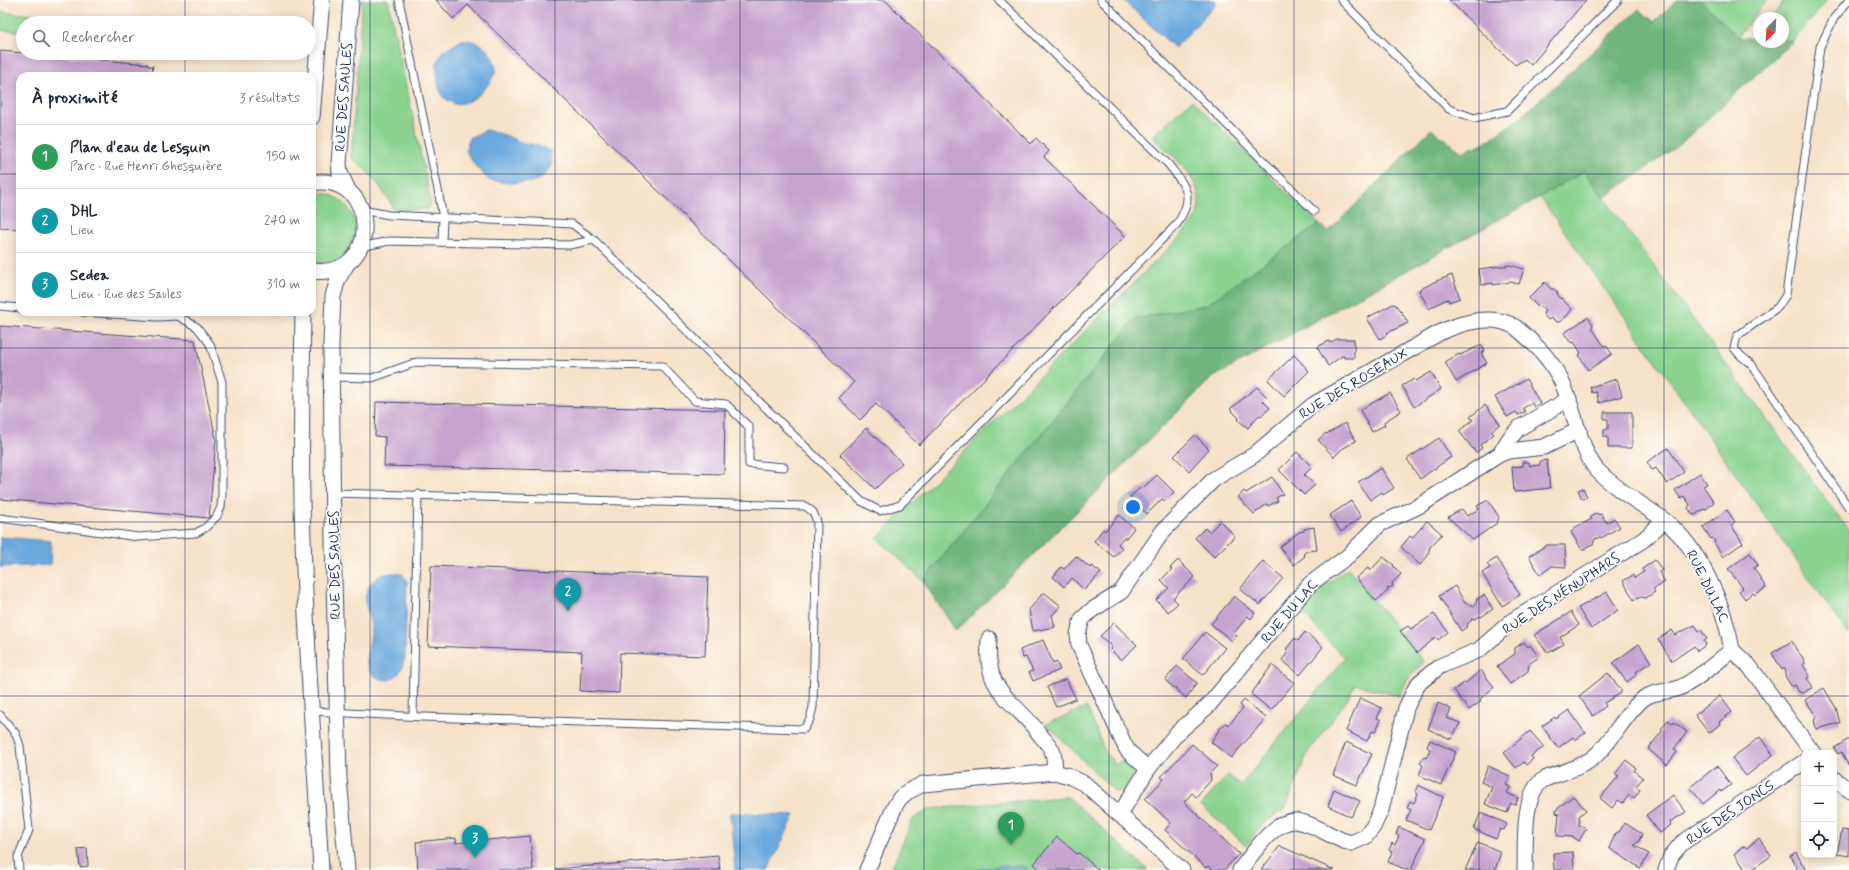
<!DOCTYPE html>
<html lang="fr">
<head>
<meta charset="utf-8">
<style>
  :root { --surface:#fff; --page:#f6f6f7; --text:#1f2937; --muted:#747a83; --line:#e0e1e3; --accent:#111827 }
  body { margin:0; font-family:Mynerve,sans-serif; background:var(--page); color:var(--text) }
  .controls { position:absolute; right:12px; bottom:12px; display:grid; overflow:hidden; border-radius:8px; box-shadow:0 2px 10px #0003 }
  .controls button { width:36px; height:36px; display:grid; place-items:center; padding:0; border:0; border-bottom:1px solid var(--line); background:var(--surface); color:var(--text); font:20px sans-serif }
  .compass { position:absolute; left:1753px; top:12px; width:36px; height:36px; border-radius:50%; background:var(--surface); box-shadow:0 2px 10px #0003; rotate:204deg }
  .you { position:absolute; left:1133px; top:507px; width:14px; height:14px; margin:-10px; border:3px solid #fff; border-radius:50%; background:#1a73e8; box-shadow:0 0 0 6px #1a73e833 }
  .badge { display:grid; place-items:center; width:26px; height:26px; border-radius:50%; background:var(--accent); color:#fff; font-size:13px; font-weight:700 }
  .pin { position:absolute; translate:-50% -33px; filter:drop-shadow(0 1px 2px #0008) }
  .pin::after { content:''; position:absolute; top:21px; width:14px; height:12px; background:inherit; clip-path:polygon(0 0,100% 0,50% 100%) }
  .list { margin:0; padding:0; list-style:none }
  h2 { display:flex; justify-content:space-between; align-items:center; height:52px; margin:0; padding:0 16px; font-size:17px }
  h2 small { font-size:13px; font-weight:400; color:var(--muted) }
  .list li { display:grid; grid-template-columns:26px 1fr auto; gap:12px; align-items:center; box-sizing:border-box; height:64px; padding:0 16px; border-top:1px solid var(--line) }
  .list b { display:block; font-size:15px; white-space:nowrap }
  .list p { margin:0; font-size:13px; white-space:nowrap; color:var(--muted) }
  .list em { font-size:13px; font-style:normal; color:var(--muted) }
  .icon { flex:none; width:22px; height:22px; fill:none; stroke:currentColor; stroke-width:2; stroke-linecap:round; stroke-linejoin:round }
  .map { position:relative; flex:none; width:1849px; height:870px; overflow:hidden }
  .search { position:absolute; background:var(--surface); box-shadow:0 2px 10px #0003; left:16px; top:16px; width:300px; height:44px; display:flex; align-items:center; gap:10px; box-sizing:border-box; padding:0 14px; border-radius:22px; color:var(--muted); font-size:15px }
  .panel { position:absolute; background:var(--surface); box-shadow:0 2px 10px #0003; left:16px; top:72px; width:300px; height:244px; border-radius:12px }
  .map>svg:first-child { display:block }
</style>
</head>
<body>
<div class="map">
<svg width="1849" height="870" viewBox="0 0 1849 870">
  <rect width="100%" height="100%" fill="#fdfcf7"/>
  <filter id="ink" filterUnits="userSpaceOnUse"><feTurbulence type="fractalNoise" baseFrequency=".025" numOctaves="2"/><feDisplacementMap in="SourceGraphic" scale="8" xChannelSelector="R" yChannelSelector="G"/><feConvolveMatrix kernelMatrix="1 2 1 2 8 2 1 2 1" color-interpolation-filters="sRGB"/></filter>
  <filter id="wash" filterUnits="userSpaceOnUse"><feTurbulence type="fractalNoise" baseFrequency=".012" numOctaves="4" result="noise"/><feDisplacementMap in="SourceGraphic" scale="16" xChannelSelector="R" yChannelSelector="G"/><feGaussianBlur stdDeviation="0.9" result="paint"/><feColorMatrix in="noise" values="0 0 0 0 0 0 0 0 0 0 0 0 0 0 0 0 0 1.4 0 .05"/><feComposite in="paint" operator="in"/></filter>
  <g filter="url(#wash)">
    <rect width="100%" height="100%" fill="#f5e2c8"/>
    <g fill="#8bd38f" stroke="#538176">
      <path d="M362,0H388L431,203L427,209L394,210C387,194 366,166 351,158Z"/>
      <path d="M1700,0H1767L1738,37Z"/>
      <path d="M1785,0H1827L1793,41L1783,40V18H1771Z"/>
      <path d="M0,12L121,23H23V32L0,30Z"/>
      <path d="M1192,100L1319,224L1206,305L1135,319L923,581L877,538L1176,241C1182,233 1194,223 1197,214C1208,182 1172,156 1152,136Z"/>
      <path d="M1584,171L1849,531V635L1540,197Z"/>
      <path d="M324,193C359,200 369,248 334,262C328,264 319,263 312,264V194Z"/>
      <path d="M1348,568L1424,662L1409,677L1399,696L1355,684L1346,702L1308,752L1284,811C1267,816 1257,832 1246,846L1201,805L1228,775L1241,785L1345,658L1330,643L1301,611L1316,593Z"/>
      <path d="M1087,707L1105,752L1116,765L1126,757L1134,771L1129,788L1115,792L1046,724Z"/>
      <path d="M1064,797L1069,798L1148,870H891L913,819L930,809Z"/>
    </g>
    <path fill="#70b57a" stroke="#46726c" d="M1677,0H1700L1738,37L1759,39V42L1793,41L1680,144L1604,198L1584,171L1540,197L1212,378L956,631L923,581L1135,319L1206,305L1319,224L1328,232L1431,129L1462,152L1486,142L1521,117L1639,9L1654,22Z"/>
    <g fill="#6aa9dd" stroke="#426c9e">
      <path d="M1126,0H1215L1216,4L1175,48L1124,1Z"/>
      <path d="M462,40C481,40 493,51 496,70C489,88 474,104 454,104L443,97L439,88L436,66L442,52Z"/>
      <path d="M486,130L505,135L520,142L537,145L551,151V167L541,179L530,182L508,183L489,180L476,167L466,151L469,138Z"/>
      <path d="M0,537L51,541L50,565L0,567Z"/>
      <path d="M391,573L402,574L407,581L405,657C403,664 402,671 396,676C388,684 372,678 368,668C364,656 371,643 371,631C371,620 367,611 365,601C365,598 366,595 367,592C371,579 379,575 391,573Z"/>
      <path d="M730,813L795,815L768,870H735Z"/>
      <path d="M997,866H1023L1028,870H975Z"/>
    </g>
    <g id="blocks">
      <g fill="#c6a2ce">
        <path d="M436,0H885L1031,144L1036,138L1049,151L1044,157L1125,236L919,445L876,404L860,420L839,398L854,382L468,5L453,19Z"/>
        <path d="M1449,0H1586L1531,65L1525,59L1515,65Z"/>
        <path d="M0,51L148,64V66H153L151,76H20V229L0,228Z"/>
        <path d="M1510,265L1524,269L1519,284L1510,282L1493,285V283L1481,285L1479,269Z"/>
        <path d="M1452,275L1460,298L1449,302L1448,299L1443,301L1429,309L1419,290L1434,282Z"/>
        <path d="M1545,282L1551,289H1554L1557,292L1558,295L1572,309L1566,317L1559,322H1557L1551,318L1548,320L1543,314L1545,310L1541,306L1539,308L1529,298Z"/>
        <path d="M1393,304L1396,305L1400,312L1401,311L1408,323L1387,333L1388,334L1380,339L1367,318Z"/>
        <path d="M1588,317L1593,324L1592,328L1604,346L1606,345L1612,354L1588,370L1579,355L1581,353L1574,342L1571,343L1564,333Z"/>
        <path d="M0,326L195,340L216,439L209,518L0,499Z"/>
        <path d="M1337,339H1354V358H1344V356H1342L1328,366L1317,347L1329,341L1330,343Z"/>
        <path d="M1481,345L1485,351L1481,353L1487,363L1456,382L1445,362L1459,354L1460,355Z"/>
        <path d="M1294,355L1309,371L1284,396L1268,380Z"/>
        <path d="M1431,372L1441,389L1414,407L1402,386L1414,379L1416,381Z"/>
        <path d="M1526,379L1540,403L1534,407L1532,403L1523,408L1525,412L1518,415L1516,412L1507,417L1495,397Z"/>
        <path d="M1617,379L1622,396L1599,403L1596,392L1592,393L1590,387Z"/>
        <path d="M1257,387L1267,397L1263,401L1270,408L1261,416L1259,415L1248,428L1238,420L1239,418L1230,409Z"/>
        <path d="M1390,393L1401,411L1384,422L1385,425L1372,432L1360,410Z"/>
        <path d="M376,402L725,410L724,474L384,466L385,437L375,436Z"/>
        <path d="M1485,405L1500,424L1491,431L1494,434L1480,445L1482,448L1476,453L1459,431L1473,420L1470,417Z"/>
        <path d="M1604,412H1632V448H1608V437H1604V430L1608,429V419H1604Z"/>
        <path d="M1345,423L1356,441L1342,449L1334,457L1318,440L1326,433L1327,434Z"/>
        <path d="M866,428L902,463L875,489L840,455Z"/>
        <path d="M1195,435L1209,449L1189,471L1174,456Z"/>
        <path d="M1439,438L1451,457L1420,479L1407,459Z"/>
        <path d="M1668,448L1684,472L1667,484L1656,468L1652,470L1647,462Z"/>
        <path d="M1297,452L1312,467L1304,475L1315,485L1304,495L1279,470Z"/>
        <path d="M1547,460L1550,488L1514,492L1512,467L1523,466L1522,462H1529L1530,466L1540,465V461Z"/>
        <path d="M1381,468L1394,488L1383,495L1382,492L1370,500L1358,482Z"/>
        <path d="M1700,473L1707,484L1703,486L1714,502L1705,510L1704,509L1695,515H1693L1688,508L1690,505L1684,496L1681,499L1675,490Z"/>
        <path d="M1157,475L1174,492L1165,501L1162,499L1147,514L1130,497L1140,488L1144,487Z"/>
        <path d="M1272,477L1283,494L1276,498L1278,501L1268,506L1267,504L1254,514L1238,497L1244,491L1246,493Z"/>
        <path d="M1583,488L1587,497L1582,499L1578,490Z"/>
        <path d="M1488,500L1499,517L1497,523L1473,540L1448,517L1462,509L1467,516L1479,509L1477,506Z"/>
        <path d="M1351,501L1361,517L1341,532L1330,515Z"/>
        <path d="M1727,510L1735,522L1731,525L1743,543L1723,557L1714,542L1715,541L1712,538L1711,539L1703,527Z"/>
        <path d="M1597,513L1599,515L1601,514L1607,523L1614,518L1620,527L1601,538L1600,537L1595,539L1593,544L1582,550L1571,532L1575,529L1574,528L1592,519L1590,517Z"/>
        <path d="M1119,515L1134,528L1126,538H1123L1118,544L1122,548L1114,557L1094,541L1103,529L1105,531Z"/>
        <path d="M1220,521L1235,536L1214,557L1195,538L1205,528L1209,532Z"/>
        <path d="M1427,521L1442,534L1430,547L1427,557L1420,565L1401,547L1410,536L1412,538Z"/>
        <path d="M1314,527L1317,550L1307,551L1303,554L1305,556L1294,565L1280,547L1299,532L1304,531V529Z"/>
        <path d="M1547,545H1565L1566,567L1552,566L1540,575L1529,556Z"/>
        <path d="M1750,553L1758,565L1754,568L1766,588L1755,595L1753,593L1745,599L1739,591L1743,588L1728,569Z"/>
        <path d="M1076,556L1090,568L1092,566L1101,573L1084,590L1072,578L1064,587L1053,577L1061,567L1064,569Z"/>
        <path d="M1383,557L1394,565L1393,566L1401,574L1392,583L1393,586L1387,589L1388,591L1376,601L1356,578L1368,568L1370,571Z"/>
        <path d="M1497,558L1520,595L1502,606L1482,573L1490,568L1487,564Z"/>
        <path d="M1178,560L1195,577L1173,598L1178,603L1168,612L1156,600L1169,588L1161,580L1172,569L1170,568Z"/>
        <path d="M1655,560L1662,570L1659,572L1665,582L1653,589L1655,592L1646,598L1641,597L1634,600L1623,581L1633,575L1634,578L1644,572L1642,569Z"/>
        <path d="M1263,561L1283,578L1260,605L1240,589Z"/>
        <path d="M431,566L708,577L705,656L620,653L619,693L580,691L582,652L428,646Z"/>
        <path d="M1455,586L1465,603L1475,606L1477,599L1484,595L1493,609L1481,617L1480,616L1475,619L1472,618L1471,621L1467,624L1468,626L1461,631L1439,596Z"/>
        <path d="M1607,592L1618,610L1591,629L1578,608Z"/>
        <path d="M1043,593H1045L1061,606L1052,615L1055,627L1033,631L1029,610Z"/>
        <path d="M1234,596L1255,613L1251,619L1248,616L1234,633L1237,636L1232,641L1211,624Z"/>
        <path d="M1571,612L1579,625L1560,637L1564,644L1548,653L1534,635Z"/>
        <path d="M1434,614L1448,632L1438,640L1436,637L1417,653L1400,631L1408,626L1411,629Z"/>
        <path d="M1114,623L1137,645L1121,660L1110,649L1112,647L1109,644L1100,636Z"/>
        <path d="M1695,625L1699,631L1701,630L1707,639L1704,641L1706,645L1697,651L1694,646L1672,661L1658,639L1672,630L1675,635Z"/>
        <path d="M1205,632L1225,648L1203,675L1183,659Z"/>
        <path d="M1305,632L1323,647L1300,675L1282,660L1289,651L1286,649L1295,638L1298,641Z"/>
        <path d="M1043,640L1053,663L1056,661L1060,670L1033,681L1029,672L1033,671L1026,657L1023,658L1020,650Z"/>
        <path d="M1792,641L1797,651L1802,656L1805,663L1803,665L1810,676L1807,678L1813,687L1803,693L1799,692L1795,685L1792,687L1785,676L1786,671L1784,668L1782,670L1772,653Z"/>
        <path d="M1524,642L1528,647L1530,645L1539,657L1529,664L1528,671L1510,684L1497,666L1515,654V648Z"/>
        <path d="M1639,644L1651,662L1636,672V675L1627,682L1613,663Z"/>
        <path d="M1272,665L1294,683L1271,710L1251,694Z"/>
        <path d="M1177,666L1197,683L1186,698L1165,680Z"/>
        <path d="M1481,670L1494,687L1481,698L1480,702L1469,710L1454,690L1465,682L1466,683Z"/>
        <path d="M1608,673L1621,690V693L1604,703L1606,706L1593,716L1579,696Z"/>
        <path d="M1066,679L1076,699L1056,707L1047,687Z"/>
        <path d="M1824,688L1836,708L1840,723L1816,729L1814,719L1817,717L1805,700Z"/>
        <path d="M1720,696L1732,712L1719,722L1720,724L1709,733L1695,715Z"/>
        <path d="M1360,698L1382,708L1377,718L1381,720L1375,732L1372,731L1367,741L1346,731Z"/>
        <path d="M1244,700L1266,718L1231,758L1211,742L1221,727L1226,723L1229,725L1243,708L1240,705Z"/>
        <path d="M1438,703L1451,709L1447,718L1460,723L1451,739L1428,729Z"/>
        <path d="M1569,710L1585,733L1575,740L1573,737L1558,748L1542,726L1555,717L1556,719Z"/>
        <path d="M1668,720L1673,724L1674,722L1687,732L1674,749L1677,752L1667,765L1648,749L1663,730L1661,729Z"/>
        <path d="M1530,731L1544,747L1531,756L1533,759L1526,765L1524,762L1516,768L1504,753Z"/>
        <path d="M1760,737L1773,755L1746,776L1732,758Z"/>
        <path d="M1849,739V766L1841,752L1838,754L1834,748Z"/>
        <path d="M1430,740L1456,752L1441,785L1419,775L1423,765L1420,763L1423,757L1426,758L1430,749L1427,747Z"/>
        <path d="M1346,742L1372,754L1357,785L1333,775Z"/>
        <path d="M1192,744L1217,766L1210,773L1211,780L1196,797L1192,793L1184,802L1239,854L1224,870H1213L1208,866L1206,868L1165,830L1171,823L1145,799L1164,779L1161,777Z"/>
        <path d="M1626,760L1636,768L1634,771L1643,778L1636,786L1640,790L1634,798L1629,795L1623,803L1618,800L1612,808L1600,798L1619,776L1615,774Z"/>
        <path d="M1488,766L1510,776L1506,785L1510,787L1507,793L1518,798L1515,805L1511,803L1507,813L1485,804L1492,787L1481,782Z"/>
        <path d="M1717,766L1731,785L1721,792L1720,790L1703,804L1690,787Z"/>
        <path d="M1418,785L1443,797L1429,830L1406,820L1411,810L1407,808L1410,801L1414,803L1418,794L1415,792Z"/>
        <path d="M1334,789L1360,801L1351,817L1328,806Z"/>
        <path d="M1673,795L1686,812L1670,822L1671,825L1660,833L1646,815Z"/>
        <path d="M1573,796L1586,810L1579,816V825L1586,829L1579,841L1573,837L1557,836L1559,814L1556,813V810Z"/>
        <path d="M1481,812L1507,824L1504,830L1500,829L1496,839L1474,829Z"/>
        <path d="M1625,823L1642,834L1639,841L1634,845L1649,854L1640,868L1609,848L1616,833L1619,832Z"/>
        <path d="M1399,827L1425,839L1411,870H1407L1388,862L1392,852L1389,850L1392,843L1395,845L1399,836L1396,834Z"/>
        <path d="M1842,830L1849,831V856L1837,854Z"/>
        <path d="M530,836L533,870H418L416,842L456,838V843Z"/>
        <path d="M1057,837L1077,854L1079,853L1099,870H1040L1034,864Z"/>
        <path d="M1759,838L1771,856L1751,870H1746L1734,854L1744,846L1747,848Z"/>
        <path d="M1478,842L1501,852L1495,870H1465Z"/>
        <path d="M1280,846L1334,870H1261Z"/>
        <path d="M87,848L88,866L80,867L78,849Z"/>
        <path d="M1573,852L1574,870H1554L1553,853Z"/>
        <path d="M1796,852L1805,869L1807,870H1798L1790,856Z"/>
        <path d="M718,855L720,870H556V869Z"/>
      </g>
    </g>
  </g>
  <g filter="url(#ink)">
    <use href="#blocks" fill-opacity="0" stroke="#3c4a6e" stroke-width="1"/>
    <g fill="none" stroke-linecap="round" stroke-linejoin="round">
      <defs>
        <g id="lane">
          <path d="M399,0L438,190L443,218L442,242"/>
          <path d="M1101,0L1314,211"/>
          <path d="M1341,0L1449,109L1474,118L1507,111L1618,0"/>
          <path d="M1849,0L1834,18L1820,47L1786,295L1778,307L1737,336L1734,348L1740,355L1752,365L1849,508"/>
          <path d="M362,210L389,215L572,224L594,240"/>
          <path d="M361,247L389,241L569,245L594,240L861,501L880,511L900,505L1177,224C1195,196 1187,189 1169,165L999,0"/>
          <path d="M0,306L20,308"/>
          <path d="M332,377L372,378L417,362L662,366L695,401L726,404L749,427V464L784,467"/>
          <path d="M0,518L138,537L196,533L205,528L217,516L221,507L222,494V382L210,344L204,336L197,327L178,316L157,317L82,312"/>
          <path d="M311,711L423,717L804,729L810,719L813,707L817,522L813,512L805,506L333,493"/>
          <path d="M0,715L16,734L20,746L29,830L18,857L19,870"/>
          <path d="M413,716L418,494"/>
        </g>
        <g id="street">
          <path d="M312,117L322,0"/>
          <path d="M312,183C379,171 384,280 312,271"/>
          <path d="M349,192L340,173L339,164L351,0"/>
          <path d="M347,264L338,279L333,296L331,344L333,541L339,778L347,870"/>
          <path d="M303,312C302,387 300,463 303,538C306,649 315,759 321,870"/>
          <path d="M1500,454L1509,439L1519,428L1569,399"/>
          <path d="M989,639C984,695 1013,697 1041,736C1045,741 1051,746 1053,753C1055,759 1054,766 1055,772"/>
          <path d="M1732,650L1750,667L1813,753"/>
          <path d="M1148,769L1128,751L1124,744L1079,645L1078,634L1082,619L1092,610L1121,592L1163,531L1214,479L1254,455L1313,405L1439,333C1461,323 1492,313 1515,327C1522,332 1529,339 1535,345C1552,361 1562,378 1569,401C1576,421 1583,454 1597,470C1617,491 1643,504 1665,521C1700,548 1725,607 1732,650"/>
          <path d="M1834,779L1849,790"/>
          <path d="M1120,814L1148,769L1177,733L1208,706L1310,584L1348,556L1380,524L1419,506L1500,454L1509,451L1544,447L1579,430"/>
          <path d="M867,870L895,806L900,798L907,792L923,784L1055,772L1069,776L1085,784L1182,870"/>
          <path d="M1240,870C1252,855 1274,819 1296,821C1312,823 1329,835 1344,841L1351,843L1365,837L1373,827L1381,810L1406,708L1415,689L1420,682L1440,666L1479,650L1512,621L1643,540L1664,521"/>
          <path d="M1525,870C1526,846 1521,791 1545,779C1561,772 1579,769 1593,758C1613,741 1624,714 1644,698C1655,691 1668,692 1679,688C1695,682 1719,660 1732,650"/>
          <path d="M1666,870L1671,856L1682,843L1804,762"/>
        </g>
      </defs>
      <use href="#lane" stroke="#3c4a6e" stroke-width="9"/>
      <use href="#street" stroke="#3c4a6e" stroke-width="17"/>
      <use href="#lane" stroke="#fff" stroke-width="7"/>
      <use href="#street" stroke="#fff" stroke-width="15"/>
    </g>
  </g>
  <path fill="none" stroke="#1b2f5e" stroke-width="1" stroke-opacity="0.55" d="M185,0V23M370,0V870M555,0V870M740,0V870M924,0V870M1109,0V870M1294,0V870M1479,0V870M1664,0V870M185,53V76M0,174H20M312,174H1849M185,312V870M0,348H1849M0,522H1849M0,696H1849"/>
  <g text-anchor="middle" stroke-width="3.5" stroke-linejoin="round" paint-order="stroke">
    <g font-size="14" fill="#1b2f5e" stroke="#fdfcf7">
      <text transform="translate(343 97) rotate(-86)" y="5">RUE DES SAULES</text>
      <text transform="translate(1353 383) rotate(-31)" y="5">RUE DES ROSEAUX</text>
      <text transform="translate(334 565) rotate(-91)" y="5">RUE DES SAULES</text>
      <text transform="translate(1708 586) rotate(64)" y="5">RUE DU LAC</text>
      <text transform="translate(1561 593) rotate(-33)" y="5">RUE DES NÉNUPHARS</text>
      <text transform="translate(1289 611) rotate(-49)" y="5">RUE DU LAC</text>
      <text transform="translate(1730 812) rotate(-34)" y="5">RUE DES JONCS</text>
    </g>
  </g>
</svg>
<div class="controls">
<button>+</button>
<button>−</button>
<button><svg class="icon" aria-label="locate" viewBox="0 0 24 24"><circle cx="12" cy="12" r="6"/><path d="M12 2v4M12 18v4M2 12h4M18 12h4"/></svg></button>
</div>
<svg class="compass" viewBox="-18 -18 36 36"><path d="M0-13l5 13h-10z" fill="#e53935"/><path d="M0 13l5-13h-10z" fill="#747a83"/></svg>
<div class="you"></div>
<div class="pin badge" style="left:1011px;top:845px;background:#2e9e5b">1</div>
<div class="pin badge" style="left:568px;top:611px;background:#0f9aa8">2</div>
<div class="pin badge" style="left:475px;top:858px;background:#0f9aa8">3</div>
<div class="search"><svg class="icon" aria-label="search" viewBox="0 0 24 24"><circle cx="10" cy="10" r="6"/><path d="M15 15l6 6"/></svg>Rechercher</div>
<section class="panel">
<h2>À proximité<small>3 résultats</small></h2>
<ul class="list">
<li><span class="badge" style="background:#2e9e5b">1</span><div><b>Plan d'eau de Lesquin</b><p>Parc · Rue Henri Ghesquière</p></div><em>150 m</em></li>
<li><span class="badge" style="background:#0f9aa8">2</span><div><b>DHL</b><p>Lieu</p></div><em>240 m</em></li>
<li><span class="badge" style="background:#0f9aa8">3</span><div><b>Sedea</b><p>Lieu · Rue des Saules</p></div><em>310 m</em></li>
</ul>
</section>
</div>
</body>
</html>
